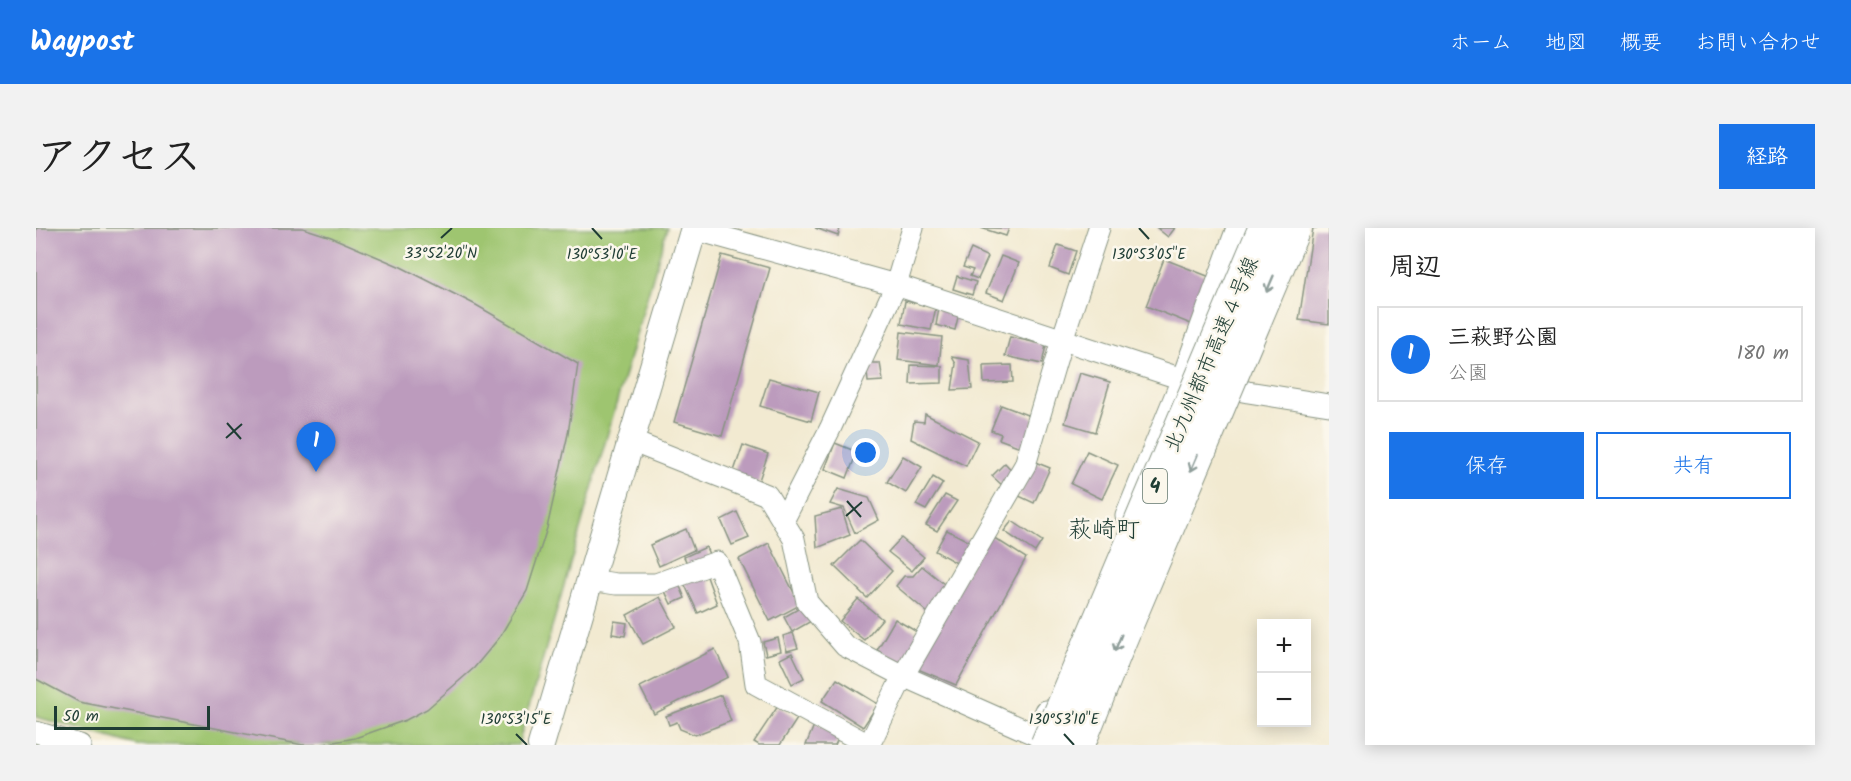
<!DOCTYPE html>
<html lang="ja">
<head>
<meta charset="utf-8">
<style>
  :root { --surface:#fff; --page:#f2f2f2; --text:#222; --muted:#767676; --line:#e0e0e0; --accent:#1a73e8 }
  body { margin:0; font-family:Kalam,"Klee One",sans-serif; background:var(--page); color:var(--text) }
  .controls { position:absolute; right:18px; bottom:18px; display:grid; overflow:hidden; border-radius:0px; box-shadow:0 3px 15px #0003 }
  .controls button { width:54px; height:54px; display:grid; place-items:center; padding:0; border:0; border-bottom:2px solid var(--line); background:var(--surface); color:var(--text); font:30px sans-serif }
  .scale { position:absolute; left:18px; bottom:15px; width:156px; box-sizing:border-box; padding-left:6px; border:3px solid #1f3d34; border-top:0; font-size:16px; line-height:21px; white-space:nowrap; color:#1f3d34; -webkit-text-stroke:4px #fbf7ec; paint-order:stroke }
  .you { position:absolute; left:830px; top:225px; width:21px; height:21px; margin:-15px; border:4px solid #fff; border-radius:50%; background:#1a73e8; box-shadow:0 0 0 9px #1a73e833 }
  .badge { display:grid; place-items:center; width:39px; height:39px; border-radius:50%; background:var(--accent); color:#fff; font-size:20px; font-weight:700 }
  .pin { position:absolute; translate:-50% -50px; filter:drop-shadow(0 2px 3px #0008) }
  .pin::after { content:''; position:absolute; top:32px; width:21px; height:18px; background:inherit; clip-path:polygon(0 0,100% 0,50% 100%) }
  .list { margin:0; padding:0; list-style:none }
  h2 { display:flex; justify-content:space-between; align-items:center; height:78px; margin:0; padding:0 24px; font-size:26px }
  h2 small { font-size:20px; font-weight:400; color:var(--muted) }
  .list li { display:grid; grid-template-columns:39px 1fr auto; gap:18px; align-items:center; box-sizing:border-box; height:96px; margin:0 12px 12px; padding:0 12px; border:2px solid var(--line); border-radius:0px }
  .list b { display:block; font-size:22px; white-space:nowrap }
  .list p { margin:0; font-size:20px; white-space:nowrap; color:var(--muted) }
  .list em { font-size:20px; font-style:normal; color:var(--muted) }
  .actions { display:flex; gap:12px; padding:18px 24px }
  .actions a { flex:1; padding:14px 0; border:2px solid var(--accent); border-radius:0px; text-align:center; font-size:21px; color:var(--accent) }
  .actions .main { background:var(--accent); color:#fff }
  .map { position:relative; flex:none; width:1293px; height:517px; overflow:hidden; border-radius:0px }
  header { display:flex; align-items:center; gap:36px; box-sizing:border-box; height:84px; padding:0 30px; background:var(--accent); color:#fff }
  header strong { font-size:28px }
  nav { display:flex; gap:33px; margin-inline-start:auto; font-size:21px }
  .intro { display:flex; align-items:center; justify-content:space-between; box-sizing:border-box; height:144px; padding:0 36px }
  h1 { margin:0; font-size:42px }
  .button { padding:15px 27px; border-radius:0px; background:var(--accent); color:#fff; font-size:21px; font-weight:700 }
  main { display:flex; gap:36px; padding:0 36px }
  aside { flex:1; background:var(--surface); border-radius:0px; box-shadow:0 3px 15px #0003 }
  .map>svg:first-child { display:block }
</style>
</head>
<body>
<header>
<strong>Waypost</strong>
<nav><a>ホーム</a><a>地図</a><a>概要</a><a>お問い合わせ</a></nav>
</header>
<div class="intro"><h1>アクセス</h1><a class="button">経路</a></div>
<main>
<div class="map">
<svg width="1293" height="517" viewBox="0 0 1293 517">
  <rect width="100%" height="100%" fill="#fbf7ec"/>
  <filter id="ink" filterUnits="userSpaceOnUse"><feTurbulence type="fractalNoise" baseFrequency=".0167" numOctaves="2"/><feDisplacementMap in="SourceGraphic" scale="12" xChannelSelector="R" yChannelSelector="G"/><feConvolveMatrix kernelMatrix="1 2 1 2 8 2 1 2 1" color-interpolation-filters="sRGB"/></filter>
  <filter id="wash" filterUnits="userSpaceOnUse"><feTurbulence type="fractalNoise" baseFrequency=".008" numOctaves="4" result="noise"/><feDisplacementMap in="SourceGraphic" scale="24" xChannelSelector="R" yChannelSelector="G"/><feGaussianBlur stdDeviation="1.35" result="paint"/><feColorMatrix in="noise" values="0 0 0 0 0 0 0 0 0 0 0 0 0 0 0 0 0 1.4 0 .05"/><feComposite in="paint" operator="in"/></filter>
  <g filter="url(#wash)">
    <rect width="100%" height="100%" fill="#f2ead1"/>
    <path fill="#9ec570" stroke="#5e8152" stroke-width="1.5" d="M0,0H631L482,517H101L0,489Z"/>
    <g id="blocks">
      <g fill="#bc9bbd">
        <path d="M0,0H267L295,9L365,39L440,77L542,136L532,206L511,300L491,363L463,410L438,440L391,481L370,492L319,510L283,517H267L43,474L0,451Z"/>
        <path d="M779,0H804L802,8Z"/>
        <path d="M945,0H973L970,8Z"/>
        <path d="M1121,0H1139L1132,9Z"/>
        <path d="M1277,0H1293V96L1263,92Z"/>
        <path d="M1022,17L1040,23L1032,47L1014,40Z"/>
        <path d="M935,21L952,29L942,51L934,48L937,42L927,39Z"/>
        <path d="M686,27L734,40L686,208L638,194Z"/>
        <path d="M965,28L983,35L968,72L950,65Z"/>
        <path d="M1128,31L1174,49L1155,96L1110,78Z"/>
        <path d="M921,48L940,54L936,67L917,61Z"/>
        <path d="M869,73L900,79L895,102L865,96Z"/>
        <path d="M903,80L923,85L919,102L900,97Z"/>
        <path d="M865,104L906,109L903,137L862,132Z"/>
        <path d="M974,109L1010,117L1006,136L969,128Z"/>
        <path d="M916,129L933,132L936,161L916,162L920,136Z"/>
        <path d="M830,135H844L847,153L832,154Z"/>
        <path d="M875,137L906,138V155L874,156Z"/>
        <path d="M976,137L977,154L948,155L947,138Z"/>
        <path d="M1044,145L1074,154L1059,204L1029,195Z"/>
        <path d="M733,150L783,164L775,193L724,178Z"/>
        <path d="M965,177L999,190L987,220L963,211L965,206L955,202Z"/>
        <path d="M889,186L942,213L930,238L875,211L878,193L888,194Z"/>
        <path d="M799,215L821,224L811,250L789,241Z"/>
        <path d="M707,217L732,226L722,255L697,246Z"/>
        <path d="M1051,223L1082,237L1066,271L1035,256Z"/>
        <path d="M867,228L886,239L870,265L851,254Z"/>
        <path d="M999,234L1014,240L998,275L983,268Z"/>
        <path d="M969,235L979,246L967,258L956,248Z"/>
        <path d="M897,249L907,255L890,282L880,277Z"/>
        <path d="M802,261L833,270L843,292L819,305L808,280L794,276Z"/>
        <path d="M909,267L921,273L901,303L890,297Z"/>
        <path d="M806,281L814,307L781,320L779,288Z"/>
        <path d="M701,284L713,310L696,317L685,292Z"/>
        <path d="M976,293L1006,313L999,324L968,303Z"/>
        <path d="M650,301L658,322L623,338L614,317Z"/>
        <path d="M911,302L936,315L924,337L899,323Z"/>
        <path d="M952,306L990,330L920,457L877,439Z"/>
        <path d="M865,310L888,329L876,343L852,324Z"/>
        <path d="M824,312L856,343L831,370L798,338Z"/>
        <path d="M733,315L764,377L734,393L703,331Z"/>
        <path d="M670,319L674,329L653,339L648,329Z"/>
        <path d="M886,338L913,360L892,385L860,358L868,348H877Z"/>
        <path d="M670,346L681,376L662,385L648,355Z"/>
        <path d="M642,354L649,370L635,376L628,361Z"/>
        <path d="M624,369L640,399L607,416L591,387Z"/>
        <path d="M822,371L846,391L828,412L804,393Z"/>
        <path d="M769,377L777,392L756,404L748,389Z"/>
        <path d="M859,391L886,407L867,438L841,422Z"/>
        <path d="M578,393L591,395L589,408L576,406Z"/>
        <path d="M757,405L762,420L751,423L747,408Z"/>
        <path d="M742,410L745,423L730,427L727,414Z"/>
        <path d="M679,421L692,449L618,486L604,459Z"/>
        <path d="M756,425L768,450L756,456L744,431Z"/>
        <path d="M801,451L842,476L827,499L786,473Z"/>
        <path d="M685,467L695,493L659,507L644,501L641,494L633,497L630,488Z"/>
        <path d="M742,478L761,491L744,517H723L718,514Z"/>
        <path d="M779,495L804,506L799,517H770Z"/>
      </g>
    </g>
  </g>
  <g filter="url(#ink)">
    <use href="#blocks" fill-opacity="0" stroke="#889482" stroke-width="1.5"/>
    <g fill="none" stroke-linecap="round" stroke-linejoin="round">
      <defs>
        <g id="minor">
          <path d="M657,1L860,57L1146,151L1212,164L1293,177"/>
          <path d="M595,213L731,267L758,311L771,374L809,418L867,448L1000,507L1010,483"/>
          <path d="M1090,288L1146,151L1201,0"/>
          <path d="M747,293L794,201L860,57L877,0"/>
          <path d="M554,352L580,356H620L681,334L714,414L720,456L833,517"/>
          <path d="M0,504L44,517"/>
          <path d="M833,517L867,448L989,237L1026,112L1063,0"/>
        </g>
        <path id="tertiary" d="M505,517L658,0"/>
      </defs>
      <use href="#minor" stroke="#889482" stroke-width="23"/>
      <use href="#tertiary" stroke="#889482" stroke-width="28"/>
      <use href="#minor" stroke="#fff" stroke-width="21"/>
      <use href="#tertiary" stroke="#fff" stroke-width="26"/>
      <defs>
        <g id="motorway-bridge">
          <path d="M1011,517L1229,0"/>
          <path d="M1042,517L1084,412L1257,2"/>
        </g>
      </defs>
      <use href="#motorway-bridge" stroke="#889482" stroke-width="35" stroke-linecap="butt"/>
      <use href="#motorway-bridge" stroke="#fff" stroke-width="33"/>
    </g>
    <defs><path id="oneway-shaft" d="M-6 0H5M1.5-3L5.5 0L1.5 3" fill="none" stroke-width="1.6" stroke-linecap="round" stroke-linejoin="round" transform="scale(1.5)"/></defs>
    <g stroke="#8f9e9a">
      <use href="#oneway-shaft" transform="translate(1234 56) rotate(113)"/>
      <use href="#oneway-shaft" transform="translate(1158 235) rotate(113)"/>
      <use href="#oneway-shaft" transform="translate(1082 415) rotate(112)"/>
    </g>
  </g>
  <path fill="none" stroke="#1f3d34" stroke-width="2" d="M556,0L566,11M1103,0L1113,11M405,10L416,0M191,195L205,211M190,210L206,196M811,273L825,289M810,288L826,274M480,506L491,517M1028,506L1038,517"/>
  <g text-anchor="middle" stroke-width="5" stroke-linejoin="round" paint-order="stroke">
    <rect fill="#fbf7ec" stroke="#61756b" stroke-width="1.5" x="1107" y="241" width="24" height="34" rx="4.5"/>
    <g font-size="20" font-weight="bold" fill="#1f3d34">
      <text x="1119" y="265">4</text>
    </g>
    <g font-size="21" fill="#1f3d34" stroke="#fbf7ec">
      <text transform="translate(1175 126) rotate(-67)" y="7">北九州都市高速４号線</text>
    </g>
    <g font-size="24" fill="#1f3d34" stroke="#fbf7ec">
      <text x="1068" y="309">萩崎町</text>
    </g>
  </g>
  <g font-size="15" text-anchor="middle" fill="#1f3d34" stroke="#fbf7ec" stroke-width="5" stroke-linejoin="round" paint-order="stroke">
    <text x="405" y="30">33°52'20"N</text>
    <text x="566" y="31">130°53'10"E</text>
    <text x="1113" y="31">130°53'05"E</text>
    <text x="480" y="496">130°53'15"E</text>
    <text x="1028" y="496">130°53'10"E</text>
  </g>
</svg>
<div class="controls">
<button>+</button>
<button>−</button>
</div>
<div class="scale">50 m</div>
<div class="you"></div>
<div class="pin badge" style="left:280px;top:244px">1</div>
</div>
<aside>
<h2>周辺<small></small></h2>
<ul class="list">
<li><span class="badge">1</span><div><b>三萩野公園</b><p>公園</p></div><em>180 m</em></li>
</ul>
<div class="actions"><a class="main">保存</a><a>共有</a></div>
</aside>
</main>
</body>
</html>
